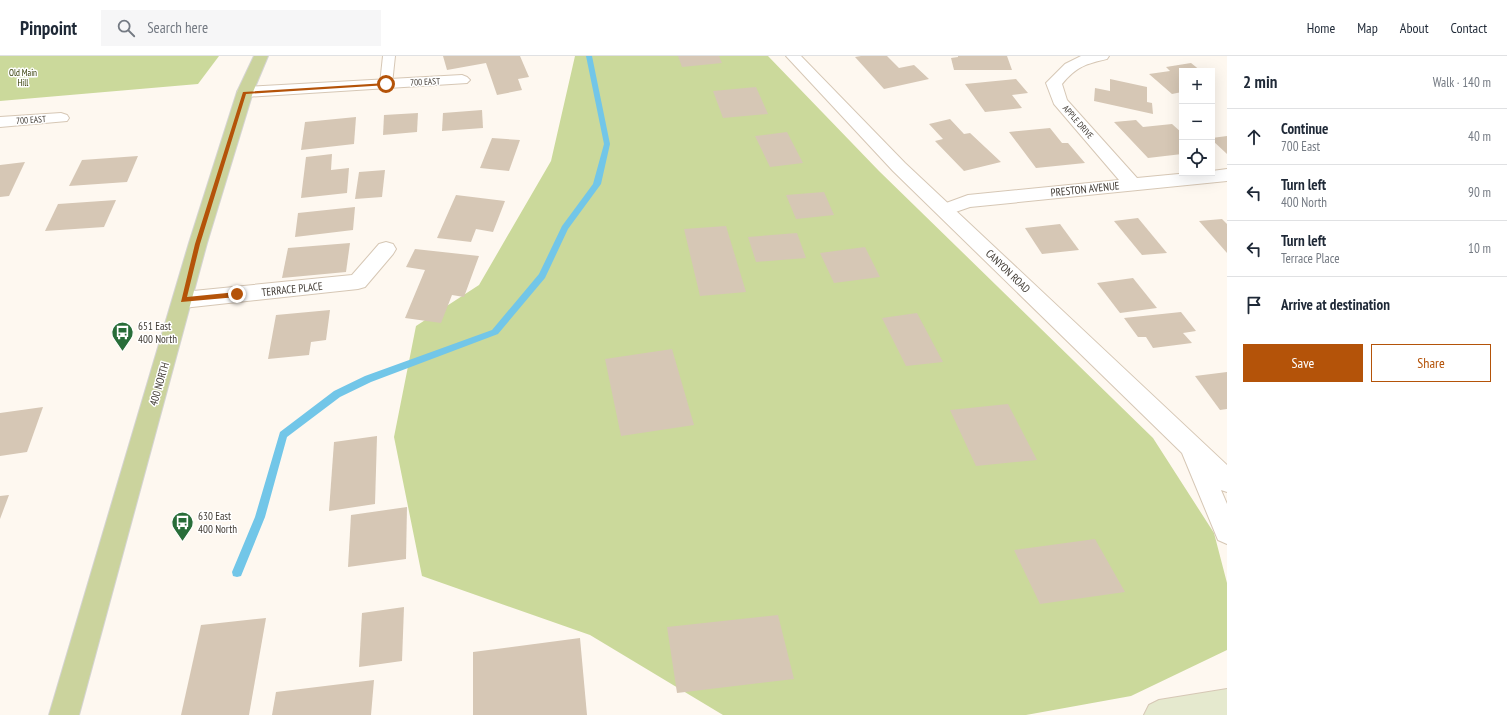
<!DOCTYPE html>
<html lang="en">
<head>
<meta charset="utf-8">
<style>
  :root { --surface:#fff; --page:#f6f6f7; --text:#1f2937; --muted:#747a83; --line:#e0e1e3; --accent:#b45309 }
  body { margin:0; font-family:"PT Sans Narrow",sans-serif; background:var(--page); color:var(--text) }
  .controls { position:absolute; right:12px; top:12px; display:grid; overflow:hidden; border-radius:0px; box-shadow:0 4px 16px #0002 }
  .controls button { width:36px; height:36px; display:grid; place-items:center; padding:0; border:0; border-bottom:1px solid var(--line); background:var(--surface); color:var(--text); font:20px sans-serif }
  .stop { position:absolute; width:12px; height:12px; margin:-9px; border:3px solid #b45309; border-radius:50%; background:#fff }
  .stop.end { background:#b45309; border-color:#fff; box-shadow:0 1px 4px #0008 }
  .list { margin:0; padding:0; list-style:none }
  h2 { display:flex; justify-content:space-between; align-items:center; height:52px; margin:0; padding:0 16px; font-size:17px }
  h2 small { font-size:13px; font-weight:400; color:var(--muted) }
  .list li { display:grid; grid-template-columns:26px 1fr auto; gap:12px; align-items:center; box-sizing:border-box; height:56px; padding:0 16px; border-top:1px solid var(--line) }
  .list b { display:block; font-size:15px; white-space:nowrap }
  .list p { margin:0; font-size:13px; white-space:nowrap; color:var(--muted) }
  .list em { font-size:13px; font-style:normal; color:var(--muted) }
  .actions { display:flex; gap:8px; padding:12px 16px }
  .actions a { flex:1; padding:9px 0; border:1px solid var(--accent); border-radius:0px; text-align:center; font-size:14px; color:var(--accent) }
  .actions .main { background:var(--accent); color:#fff }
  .icon { flex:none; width:22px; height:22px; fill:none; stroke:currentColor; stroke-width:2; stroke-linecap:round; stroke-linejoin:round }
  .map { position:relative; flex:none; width:1227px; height:659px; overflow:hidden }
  header { display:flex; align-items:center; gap:24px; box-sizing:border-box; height:56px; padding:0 20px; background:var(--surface); border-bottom:1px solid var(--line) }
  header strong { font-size:19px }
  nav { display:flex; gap:22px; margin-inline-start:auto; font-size:14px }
  .search { width:280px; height:36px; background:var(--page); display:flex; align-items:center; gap:10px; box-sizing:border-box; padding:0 14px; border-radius:0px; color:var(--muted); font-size:15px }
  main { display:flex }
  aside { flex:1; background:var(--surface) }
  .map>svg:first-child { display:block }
</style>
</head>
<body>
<header>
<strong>Pinpoint</strong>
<div class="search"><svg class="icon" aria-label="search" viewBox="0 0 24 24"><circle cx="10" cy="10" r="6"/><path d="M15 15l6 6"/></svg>Search here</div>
<nav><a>Home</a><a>Map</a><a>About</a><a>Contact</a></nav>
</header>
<main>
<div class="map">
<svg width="1227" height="659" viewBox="0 0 1227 659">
  <rect width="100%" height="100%" fill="#fef8f0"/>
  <g fill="#cbd99b">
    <path d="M0,0H219L198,28L0,45Z"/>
    <path d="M575,0H768L879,115L1153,382L1214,477L1227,527V594L1131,640L1026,659H723L590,579L422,520L394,381L416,270L479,229L551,105Z"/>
  </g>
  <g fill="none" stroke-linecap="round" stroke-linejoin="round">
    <path fill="#72c6e8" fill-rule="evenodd" d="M586,0H592L610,88L601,128L568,173L545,222L498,278L371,326L340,341L287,381L265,461L241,520L237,521L233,520L232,516L255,461L280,376L334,335L365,320L492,274L539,218L562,170L593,128L604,88Z"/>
  </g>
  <g fill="#d6c7b5">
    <path d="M443,0H520L529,21L518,23L522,34L497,39L486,7L447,14Z"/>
    <path d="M678,0H719L722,7L682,11Z"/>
    <path d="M861,0H887L899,12L914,9L929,23L884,33L855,1Z"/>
    <path d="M958,0H1007L1012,14H954L951,2L958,1Z"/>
    <path d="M1191,7L1201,15H1182V36L1172,38L1149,18L1170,15L1166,11Z"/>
    <path d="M1016,23L1028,37L1012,39L1022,52L985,56L965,28Z"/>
    <path d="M1110,23L1147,31V46L1152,47L1153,58L1094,45L1095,32L1110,35Z"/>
    <path d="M756,31L768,58L723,62L713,35Z"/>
    <path d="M482,54L483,72L442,75L443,57Z"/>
    <path d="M418,57L417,76L383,79L384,59Z"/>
    <path d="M356,61L354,88L301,94L305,66Z"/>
    <path d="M950,63L964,78L970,77L1001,106L964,115L935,85L943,83L929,68Z"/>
    <path d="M1136,64L1143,71L1172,68L1182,77V98L1148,102L1114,66Z"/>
    <path d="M1050,72L1062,87H1068L1085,107L1036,112L1009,76Z"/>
    <path d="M787,76L803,107L770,111L755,80Z"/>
    <path d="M1227,80V98L1212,84V82Z"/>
    <path d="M492,82L520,84L509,115L480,112Z"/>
    <path d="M332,98L331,114L349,112L347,137L301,142L306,101Z"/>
    <path d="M138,100L127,126L69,130L82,104Z"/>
    <path d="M25,106L9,140L0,141V109Z"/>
    <path d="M385,114L382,141L355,143L359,116Z"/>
    <path d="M824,136L834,159L796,163L786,139Z"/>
    <path d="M456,139L505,145L493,176L476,173L471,186L437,182Z"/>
    <path d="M116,144L104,171L45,175L58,148Z"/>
    <path d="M355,151L353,174L295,181L298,157Z"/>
    <path d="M1138,162L1167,197L1142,199L1114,165Z"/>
    <path d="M1222,163L1227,168V197L1199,165Z"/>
    <path d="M1060,168L1079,194L1042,198L1025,172Z"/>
    <path d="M726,170L746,236L700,240L684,173Z"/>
    <path d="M797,177L806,202L756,206L748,181Z"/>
    <path d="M350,187L346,216L282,222L288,192Z"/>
    <path d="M865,191L880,221L834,227L820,197Z"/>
    <path d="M415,193L479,200L464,241L452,239L441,267L405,262L425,214L406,211Z"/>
    <path d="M1133,222L1157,252L1120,257L1097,227Z"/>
    <path d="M330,254L326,284L311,286L309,299L268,303L276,259Z"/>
    <path d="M1181,256L1196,275L1183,277L1192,287L1153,292L1146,281H1138L1124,262Z"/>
    <path d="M917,257L943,306L906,310L882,262Z"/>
    <path d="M672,293L694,369L621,380L605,303Z"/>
    <path d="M1227,316V353L1220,354L1195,320Z"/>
    <path d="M1008,348L1037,404L976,410L950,354Z"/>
    <path d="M43,351L27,396L0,400V357Z"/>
    <path d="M377,380L375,448L329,455L334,386Z"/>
    <path d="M9,439L0,463V440Z"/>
    <path d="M407,451L406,503L348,511L351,459Z"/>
    <path d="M1095,483L1125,536L1040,548L1014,494Z"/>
    <path d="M404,551L402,605L359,611L362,557Z"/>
    <path d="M778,559L794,623L677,637L667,571Z"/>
    <path d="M266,562L249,659H181L201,569Z"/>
    <path d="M580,582L587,659H473V596Z"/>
    <path d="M374,624L371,659H272L276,636Z"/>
  </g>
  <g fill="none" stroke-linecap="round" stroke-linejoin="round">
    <defs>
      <path id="service" d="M383,0H395L392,28L386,32L380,28Z"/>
      <g id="minor">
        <path d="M1081,0H1109L1107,3C1086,8 1077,10 1062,28L1067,44L1137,122L1189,117H1212V115L1227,113V125L970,151L944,160L938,158L935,154L938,150L968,139L1119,124L1054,48L1046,27L1065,8Z"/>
        <path d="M462,19L467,21L470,24L467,27L245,41L239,39L237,36L239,33L245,31Z"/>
        <path d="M61,57L67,59L69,62L67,65L0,71V61Z"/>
        <path d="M386,186L393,188L396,193L393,198L365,231L358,233L183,252L176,249L173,244L176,239L183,236L352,219L379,188Z"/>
      </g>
      <path id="tertiary" d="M786,0H801L905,107L1227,409V436L1221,434L1227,448V488L1218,484L1182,397L893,115Z"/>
      <path id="secondary" d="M1227,633V659H1144L1149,649L1159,644Z"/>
      <path id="primary" d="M254,0H268L253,36L207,187L79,659H49L189,187L237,36Z"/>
    </defs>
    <use href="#service" stroke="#d6c7b5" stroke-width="2"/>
    <use href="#minor" stroke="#d6c7b5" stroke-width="2"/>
    <use href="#tertiary" stroke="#d6c7b5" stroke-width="2"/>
    <use href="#secondary" stroke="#d6c7b5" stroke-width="2"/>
    <use href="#primary" stroke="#d5d4d2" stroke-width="2"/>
    <use href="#service" fill="#fff" fill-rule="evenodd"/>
    <use href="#minor" fill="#fff" fill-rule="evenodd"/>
    <use href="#tertiary" fill="#fff" fill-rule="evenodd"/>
    <use href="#secondary" fill="#e5e9ce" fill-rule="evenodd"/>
    <use href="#primary" fill="#cbd39d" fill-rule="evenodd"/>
  </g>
  <path fill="#b45309" d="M386,27L388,29L246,38L200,188L187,241L237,236L240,238L237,241L181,246L195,188L243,36Z"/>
  <defs>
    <symbol id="bus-pin" viewBox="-11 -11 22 30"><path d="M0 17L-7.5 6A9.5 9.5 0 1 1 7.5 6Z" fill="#286d38" stroke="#fff"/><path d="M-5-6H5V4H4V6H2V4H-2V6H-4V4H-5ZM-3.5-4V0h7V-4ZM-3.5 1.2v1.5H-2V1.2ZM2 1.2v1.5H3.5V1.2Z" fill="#fff"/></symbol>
  </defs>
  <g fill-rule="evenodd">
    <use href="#bus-pin" x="110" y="264" width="25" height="34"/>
    <use href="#bus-pin" x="170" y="454" width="25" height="34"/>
  </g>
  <g text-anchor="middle" stroke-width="3" stroke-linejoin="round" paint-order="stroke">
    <g font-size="9" fill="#303800" stroke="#fff">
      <text x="23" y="20">Old Main<tspan x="23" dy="10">Hill</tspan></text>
    </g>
    <g font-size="9" fill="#413b34" stroke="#fff">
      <text transform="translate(425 26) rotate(-3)" y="3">700 EAST</text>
      <text transform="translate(31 64) rotate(-4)" y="3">700 EAST</text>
      <text transform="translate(1078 66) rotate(49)" y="3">APPLE DRIVE</text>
    </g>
    <g font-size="11" fill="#413b34" stroke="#fff">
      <text transform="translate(1085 133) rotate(-6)" y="4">PRESTON AVENUE</text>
      <text transform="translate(1008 215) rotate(44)" y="4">CANYON ROAD</text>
      <text transform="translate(292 233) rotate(-6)" y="4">TERRACE PLACE</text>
      <text transform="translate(159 328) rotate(-74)" y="4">400 NORTH</text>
    </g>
    <g font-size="11" fill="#413b34" stroke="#fff" text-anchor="start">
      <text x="138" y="274">651 East<tspan x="138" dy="13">400 North</tspan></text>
      <text x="198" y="464">630 East<tspan x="198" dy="13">400 North</tspan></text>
    </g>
  </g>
</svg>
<div class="controls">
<button>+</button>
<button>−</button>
<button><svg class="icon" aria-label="locate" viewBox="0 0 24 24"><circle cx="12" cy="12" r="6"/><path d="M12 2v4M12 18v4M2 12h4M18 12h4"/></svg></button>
</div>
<div class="stop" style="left:386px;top:28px"></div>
<div class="stop end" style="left:237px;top:238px"></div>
</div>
<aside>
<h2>2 min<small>Walk · 140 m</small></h2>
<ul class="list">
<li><svg class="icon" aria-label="ahead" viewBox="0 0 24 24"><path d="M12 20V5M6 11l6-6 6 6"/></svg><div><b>Continue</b><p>700 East</p></div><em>40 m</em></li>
<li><svg class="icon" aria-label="left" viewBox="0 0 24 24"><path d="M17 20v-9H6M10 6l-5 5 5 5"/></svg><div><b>Turn left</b><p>400 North</p></div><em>90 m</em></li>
<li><svg class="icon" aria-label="left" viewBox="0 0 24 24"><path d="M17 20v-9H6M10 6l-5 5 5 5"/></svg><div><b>Turn left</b><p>Terrace Place</p></div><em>10 m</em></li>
<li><svg class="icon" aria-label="arrive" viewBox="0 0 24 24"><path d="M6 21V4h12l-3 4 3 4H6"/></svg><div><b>Arrive at destination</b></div></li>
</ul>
<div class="actions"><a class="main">Save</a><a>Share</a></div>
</aside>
</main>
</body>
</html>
